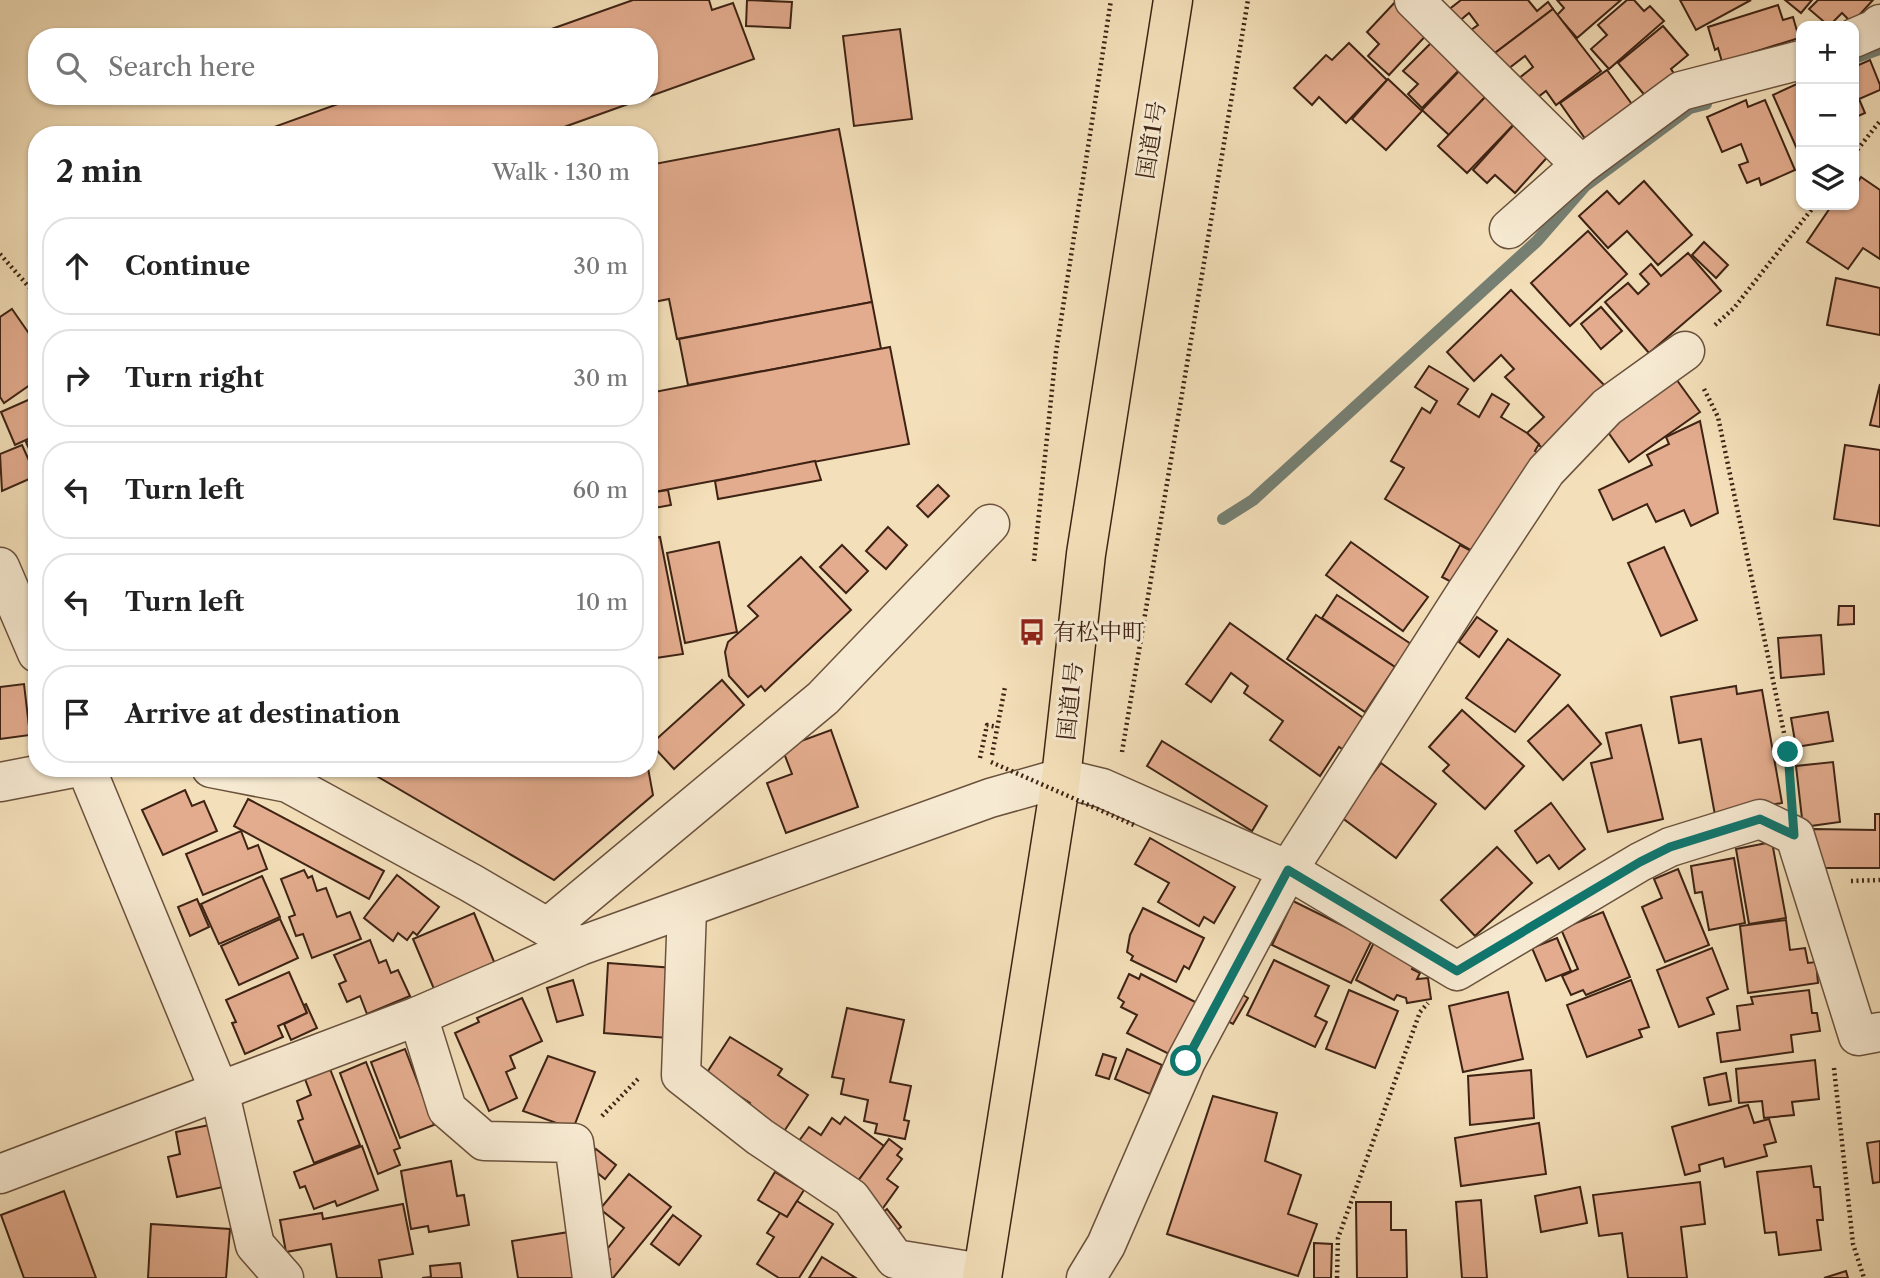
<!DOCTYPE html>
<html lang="en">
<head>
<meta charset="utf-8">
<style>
  :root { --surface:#fff; --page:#f6f6f6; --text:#222; --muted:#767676; --line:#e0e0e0 }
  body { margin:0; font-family:"Libre Caslon Text","Noto Serif JP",serif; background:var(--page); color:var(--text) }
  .controls { position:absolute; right:21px; top:21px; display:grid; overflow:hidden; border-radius:14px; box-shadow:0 2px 5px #0004 }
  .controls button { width:63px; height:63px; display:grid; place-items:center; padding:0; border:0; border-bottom:2px solid var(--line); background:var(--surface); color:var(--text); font:35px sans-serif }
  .stop { position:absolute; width:21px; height:21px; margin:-16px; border:5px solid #0f766e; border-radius:50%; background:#fff }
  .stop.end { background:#0f766e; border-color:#fff; box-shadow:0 2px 7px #0008 }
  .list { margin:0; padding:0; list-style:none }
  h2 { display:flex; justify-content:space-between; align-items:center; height:91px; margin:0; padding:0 28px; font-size:30px }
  h2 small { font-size:23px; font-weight:400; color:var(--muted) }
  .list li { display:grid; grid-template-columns:46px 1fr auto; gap:21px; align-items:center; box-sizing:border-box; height:98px; margin:0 14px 14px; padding:0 14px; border:2px solid var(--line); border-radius:28px }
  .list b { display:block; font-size:26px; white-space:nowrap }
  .list em { font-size:23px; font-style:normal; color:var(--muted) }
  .icon { flex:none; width:38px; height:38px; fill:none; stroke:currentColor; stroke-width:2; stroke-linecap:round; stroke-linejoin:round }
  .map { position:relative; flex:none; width:1880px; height:1278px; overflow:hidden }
  .search { position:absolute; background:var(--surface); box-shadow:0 2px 5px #0004; left:28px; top:28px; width:630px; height:77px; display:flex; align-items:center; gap:18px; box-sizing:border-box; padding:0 24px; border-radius:28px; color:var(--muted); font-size:26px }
  .panel { position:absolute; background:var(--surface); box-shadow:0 2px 5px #0004; left:28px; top:126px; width:630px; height:651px; border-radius:28px }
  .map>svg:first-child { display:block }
</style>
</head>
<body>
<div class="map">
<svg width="1880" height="1278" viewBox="0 0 1880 1278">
  <rect width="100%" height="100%" fill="#f3dfb9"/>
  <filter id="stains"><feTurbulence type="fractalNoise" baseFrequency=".00286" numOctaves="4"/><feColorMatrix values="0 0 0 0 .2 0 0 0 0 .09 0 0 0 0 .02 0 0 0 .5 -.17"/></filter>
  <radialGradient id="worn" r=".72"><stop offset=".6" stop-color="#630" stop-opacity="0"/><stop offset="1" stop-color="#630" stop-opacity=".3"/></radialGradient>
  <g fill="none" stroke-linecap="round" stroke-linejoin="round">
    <g stroke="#767f72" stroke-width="12">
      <path d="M1854,58L1880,49"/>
      <path d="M1223,519L1253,500L1537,241L1585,186L1690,108L1706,104"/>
    </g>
  </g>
  <g fill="#e3ac8e" stroke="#3e2314" stroke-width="2">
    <path d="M633,0H709L712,10L733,3L754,59L553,131L554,135H252L360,96H649V37H529Z"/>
    <path d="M747,0L792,2L790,28L746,26Z"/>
    <path d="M1397,0L1431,30L1389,75L1368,56L1379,44L1367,32Z"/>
    <path d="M1461,0H1528L1537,11L1548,2L1553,9L1491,56L1471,30L1478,25L1469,13L1457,23L1447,11Z"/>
    <path d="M1557,0H1621L1577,38L1557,15L1564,8Z"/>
    <path d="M1627,0H1634L1644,11L1650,6L1664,21L1609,69L1591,49L1607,35L1598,25Z"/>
    <path d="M1680,0H1751L1696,30Z"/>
    <path d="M1785,0H1812L1801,13Z"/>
    <path d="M1818,0H1873L1852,23L1842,13L1829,26L1809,9Z"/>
    <path d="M1778,5L1783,20L1793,17L1799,38L1722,62L1718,48L1715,50L1708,27Z"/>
    <path d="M1553,9L1601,71L1556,105L1546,91L1534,100L1518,79L1533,67L1525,56L1504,72L1491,56Z"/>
    <path d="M1663,26L1688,55L1671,69L1675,75L1647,98L1618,63Z"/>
    <path d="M900,29L912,119L854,126L843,36Z"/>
    <path d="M1435,39L1463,66L1422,108L1408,94L1418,84L1403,71Z"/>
    <path d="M1349,43L1387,80L1346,123L1319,97L1312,105L1294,88L1326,55L1332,60Z"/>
    <path d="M1870,60L1880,85V90L1859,99L1865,113L1854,118V67Z"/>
    <path d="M1463,67L1490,92L1449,135L1422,110Z"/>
    <path d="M1607,70L1634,107L1586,140L1560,103Z"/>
    <path d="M1388,79L1422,111L1386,150L1352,119Z"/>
    <path d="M1801,82V158L1773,95Z"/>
    <path d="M1490,92L1518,120L1467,173L1438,146Z"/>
    <path d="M1746,100L1748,107L1765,100L1795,170L1761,185L1759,178L1747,183L1739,165L1748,162L1741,144L1722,152L1707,117Z"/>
    <path d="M1518,120L1552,152L1515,193L1495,175L1487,183L1473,170Z"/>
    <path d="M839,129L872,302L677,339L669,299L649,303V165Z"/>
    <path d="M1861,177L1880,190V259L1863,248L1848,269L1807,242L1832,205H1854V188Z"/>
    <path d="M1644,181L1692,235L1658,265L1627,231L1608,248L1579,216L1607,191L1619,204Z"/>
    <path d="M1588,231L1627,274L1570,326L1531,283Z"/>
    <path d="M1704,242L1728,265L1716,278L1692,255Z"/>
    <path d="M1688,253L1721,291L1649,353L1605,302L1628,283L1638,294L1649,284L1640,274L1651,264L1661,276Z"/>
    <path d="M1836,278L1880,288V335L1827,325Z"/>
    <path d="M1511,290L1609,390L1545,451L1527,433L1544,417L1505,377L1514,369L1501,355L1474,381L1447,352Z"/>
    <path d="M872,302L881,349L688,385L679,339Z"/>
    <path d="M1601,307L1622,331L1601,349L1581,324Z"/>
    <path d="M12,309L37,345V380L4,403L0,397V317Z"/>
    <path d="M890,347L909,444L649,493V393Z"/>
    <path d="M1429,366L1468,389L1458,404L1479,417L1492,394L1509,404L1501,417L1527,433L1539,444L1535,451L1540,454L1479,555L1385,499L1404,468L1391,461L1422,408L1430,413L1437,401L1415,387Z"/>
    <path d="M1671,372L1700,412L1629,462L1601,422Z"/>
    <path d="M1880,384V427L1870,425Z"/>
    <path d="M37,396V435L15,445L1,412Z"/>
    <path d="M1700,421L1718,513L1691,526L1684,510L1656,522L1647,504L1613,520L1599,490L1652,465L1647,455L1669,444L1666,437Z"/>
    <path d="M37,437V467L26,442Z"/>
    <path d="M22,445L36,476L2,491L0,454Z"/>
    <path d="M1845,445L1880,450V526L1834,519Z"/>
    <path d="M815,461L821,480L718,499L715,481Z"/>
    <path d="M938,485L949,496L928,517L917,506Z"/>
    <path d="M668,490L671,505L649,509V493Z"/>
    <path d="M888,527L907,545L886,569L866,551Z"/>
    <path d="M660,537L683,654L649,659V539Z"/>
    <path d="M719,542L737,632L685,643L667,553Z"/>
    <path d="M1351,542L1428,597L1403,631L1326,575Z"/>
    <path d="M842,545L868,571L846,593L820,567Z"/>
    <path d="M1460,545L1477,554L1459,586L1442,577Z"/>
    <path d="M1664,547L1697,620L1661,636L1628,563Z"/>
    <path d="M801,557L851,610L765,691L761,686L748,697L729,676L725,652L728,642L758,616L748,606Z"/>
    <path d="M1337,595L1411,644L1395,667L1322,618Z"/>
    <path d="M1839,606H1854V624L1838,625Z"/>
    <path d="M1316,615L1395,667L1365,712L1287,659Z"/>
    <path d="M1477,617L1497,631L1479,657L1459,642Z"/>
    <path d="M1230,623L1369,722L1348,753L1339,747L1320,776L1270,740L1283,721L1244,693L1248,686L1231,673L1211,702L1186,684Z"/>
    <path d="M1821,635L1824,674L1781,678L1778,638Z"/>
    <path d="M1508,639L1560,675L1515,732L1466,698Z"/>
    <path d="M722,680L744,705L674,769L651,744Z"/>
    <path d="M24,684L30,735L0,739V687Z"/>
    <path d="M1736,686L1737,694L1762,690L1782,803L1715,815L1701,739L1679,743L1671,697Z"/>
    <path d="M1568,705L1601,744L1563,780L1528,741Z"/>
    <path d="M1462,710L1524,766L1485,809L1443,771L1449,765L1429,747Z"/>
    <path d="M1828,712L1833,741L1796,747L1791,718Z"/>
    <path d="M1641,725L1663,819L1608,832L1591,763L1612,758L1606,733Z"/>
    <path d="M831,730L858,807L786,833L767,783L792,774L782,748Z"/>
    <path d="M1162,741L1267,806L1252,831L1147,766Z"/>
    <path d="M1833,762L1840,822L1803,827L1796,766Z"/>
    <path d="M1381,763L1436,804L1396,858L1341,817Z"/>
    <path d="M363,768H648L653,795L554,880Z"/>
    <path d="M185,790L192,806L204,801L217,831L163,855L142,810Z"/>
    <path d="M248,799L384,871L369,899L234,826Z"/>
    <path d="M1551,803L1585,849L1559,869L1549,855L1537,863L1515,831Z"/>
    <path d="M1875,814H1880V868H1813V829L1875,830Z"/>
    <path d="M241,831L248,849L258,845L267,869L203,895L186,854Z"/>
    <path d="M1150,838L1235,887L1214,923L1204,917L1199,926L1158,902L1169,883L1135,864Z"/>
    <path d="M1772,842L1786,918L1749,924L1736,849Z"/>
    <path d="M1497,847L1532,883L1475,936L1441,900Z"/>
    <path d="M1734,858L1745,923L1709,930L1702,892L1695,893L1691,866Z"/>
    <path d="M1678,869L1709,945L1665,962L1642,907L1662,898L1654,879Z"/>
    <path d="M304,870L308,878L312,876L317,891L326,888L337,917L350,912L361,939L312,958L303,934L296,936L289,917L295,915L281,879Z"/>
    <path d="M397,875L439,907L417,935L413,932L407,940L398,933L393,941L364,918Z"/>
    <path d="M262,876L280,917L219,944L201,904Z"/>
    <path d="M197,899L209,927L190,936L178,907Z"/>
    <path d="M1293,901L1372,940L1351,983L1272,945Z"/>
    <path d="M1143,908L1204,938L1189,969L1184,966L1176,982L1131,960L1133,956L1127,952L1130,935Z"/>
    <path d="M1603,912L1630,977L1586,995L1583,990L1571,995L1562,976L1578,969L1561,929Z"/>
    <path d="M474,913L495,964L434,989L413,939Z"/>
    <path d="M280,919L298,958L239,985L221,946Z"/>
    <path d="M1786,920L1790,950L1805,948L1808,963L1816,962L1818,983L1748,993L1740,926Z"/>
    <path d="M1377,936L1415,963L1412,969L1420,973L1417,979L1428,978L1431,999L1407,1003L1406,998L1397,995L1394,1000L1356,980Z"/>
    <path d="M1557,938L1571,971L1546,981L1532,948Z"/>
    <path d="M370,940L379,963L386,960L391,973L398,970L410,996L367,1014L360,996L347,1002L339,984L346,981L334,955Z"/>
    <path d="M1712,948L1728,989L1707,998L1714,1014L1679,1027L1657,970Z"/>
    <path d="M1274,960L1329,986L1315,1016L1327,1022L1315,1047L1247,1015Z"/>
    <path d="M608,963L674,968L668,1038L604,1033Z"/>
    <path d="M289,972L307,1013L278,1026L283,1037L245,1054L232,1023L236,1022L226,1000Z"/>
    <path d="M1129,974L1139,979L1141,974L1199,1004L1173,1056L1127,1033L1137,1015L1121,1007L1124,1002L1118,998Z"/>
    <path d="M573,980L583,1015L557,1022L547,988Z"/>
    <path d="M1631,980L1649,1027L1639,1030L1642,1037L1587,1057L1567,1005Z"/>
    <path d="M1233,989L1248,998L1233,1024L1218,1016Z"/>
    <path d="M1349,990L1398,1011L1375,1068L1326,1049Z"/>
    <path d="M1809,990L1812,1013H1817L1820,1031L1791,1035L1793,1052L1721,1062L1717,1033L1740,1030L1737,1006L1753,1004L1751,997Z"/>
    <path d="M1508,992L1523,1059L1463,1072L1449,1006Z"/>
    <path d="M522,998L542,1041L510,1056L515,1068L506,1072L517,1098L489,1111L455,1033L479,1022L477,1018Z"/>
    <path d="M306,1004L317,1028L291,1040L284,1024L307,1013L304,1005Z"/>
    <path d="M847,1008L904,1020L890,1082L911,1086L904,1120L909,1121L905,1139L875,1133L877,1124L864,1121L868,1100L841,1094L844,1079L832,1077Z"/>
    <path d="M730,1037L782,1069L778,1075L808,1095L779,1139L742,1116L750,1103L706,1074Z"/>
    <path d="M405,1049L434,1125L400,1138L371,1062Z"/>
    <path d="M1127,1049L1162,1065L1150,1094L1115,1079Z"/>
    <path d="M1103,1054L1116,1058L1109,1079L1096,1075Z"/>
    <path d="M548,1056L595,1072L573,1129L523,1111Z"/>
    <path d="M1815,1060L1819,1099L1792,1102L1794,1115L1764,1118L1762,1101L1739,1103L1736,1069Z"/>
    <path d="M366,1062L400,1148L394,1150L400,1165L378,1174L340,1073Z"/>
    <path d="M330,1069L360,1145L314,1163L298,1121L303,1119L297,1101L311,1095L305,1079Z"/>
    <path d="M1531,1070L1534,1118L1470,1125L1468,1076Z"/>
    <path d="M1726,1073L1731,1101L1709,1105L1704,1078Z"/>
    <path d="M1213,1096L1277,1113L1265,1161L1301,1175L1288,1214L1317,1224L1298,1276L1167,1234Z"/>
    <path d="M1748,1105L1754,1123L1769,1119L1776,1142L1764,1145L1767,1156L1725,1167L1723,1158L1699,1165L1700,1171L1685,1175L1672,1127Z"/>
    <path d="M845,1117L884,1146L853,1188L796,1145L809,1127L821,1135L832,1118L840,1124Z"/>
    <path d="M1539,1123L1546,1174L1461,1186L1455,1138Z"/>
    <path d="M214,1124L223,1187L177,1197L168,1157L180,1154L176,1132Z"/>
    <path d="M889,1139L902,1149L897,1155L902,1159L887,1179L898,1187L878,1215L849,1193Z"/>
    <path d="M1880,1141V1182L1873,1183L1867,1143Z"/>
    <path d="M362,1146L378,1190L337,1206L335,1201L314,1209L305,1186L300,1188L294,1172Z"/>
    <path d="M596,1149L616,1165L605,1179L585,1163Z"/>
    <path d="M451,1161L457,1196L464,1195L469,1225L429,1232L428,1226L411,1229L401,1171Z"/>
    <path d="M1811,1166L1814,1187H1820L1823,1220H1817L1821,1250L1779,1255L1776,1232L1765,1233L1757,1172Z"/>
    <path d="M775,1172L804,1190L787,1217L758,1200Z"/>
    <path d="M629,1174L671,1207L613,1278H607L600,1272L610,1259L604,1253L624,1228L600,1209Z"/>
    <path d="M1700,1182L1705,1224L1681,1227L1687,1278H1628L1622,1233L1599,1236L1593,1195Z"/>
    <path d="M1580,1187L1587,1223L1541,1232L1535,1196Z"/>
    <path d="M64,1191L96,1278H24L1,1215Z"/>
    <path d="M1481,1200L1487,1278H1462L1456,1202Z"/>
    <path d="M797,1201L833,1224L799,1278H779L757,1264L774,1237L767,1233L780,1213L787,1217Z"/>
    <path d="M1356,1202H1391V1230H1406L1407,1278H1357Z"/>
    <path d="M403,1204L413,1254L379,1260L382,1278H337L331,1244L286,1252L280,1220L322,1213L323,1219Z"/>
    <path d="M887,1209L901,1227L889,1238L874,1220Z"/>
    <path d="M673,1215L701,1236L679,1265L651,1244Z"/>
    <path d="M151,1224L230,1229L226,1278H148Z"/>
    <path d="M569,1232L575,1278H518L512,1241Z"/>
    <path d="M1314,1243L1332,1244L1331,1278H1314Z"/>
    <path d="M822,1257L856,1278H809Z"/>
    <path d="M460,1263L462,1278H422L431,1277L430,1266Z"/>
    <path d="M1846,1271L1848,1278H1824Z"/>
  </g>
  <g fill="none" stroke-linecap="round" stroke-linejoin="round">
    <defs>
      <g id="minor">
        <path d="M1414,0L1581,165"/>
        <path d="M1854,38L1875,29L1880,24"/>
        <path d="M1509,229L1581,165L1681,91L1801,60"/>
        <path d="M0,567L37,653"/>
        <path d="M86,768L219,1090L255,1245L284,1278"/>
        <path d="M211,768L288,783L471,883L569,940"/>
        <path d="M0,782L73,768"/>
        <path d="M687,909L681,1075L760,1137L851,1198L895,1259L982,1273"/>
        <path d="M548,927L823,698L990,524"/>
        <path d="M418,1016L447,1109L484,1141L574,1143L592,1278"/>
        <path d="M0,1174L418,1016L580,946L990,798L1061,778L1102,788L1288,870L1457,971L1640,862L1670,847L1760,819L1795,836L1858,1036L1880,1032"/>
        <path d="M1086,1278L1106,1245L1186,1061L1288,870L1468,589L1546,471L1607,407L1685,351"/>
      </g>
      <path id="highway" d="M982,1278L1061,778L1086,554L1173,0"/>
    </defs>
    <use href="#minor" stroke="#6b523d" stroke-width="41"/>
    <use href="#highway" stroke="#3e2314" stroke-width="41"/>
    <g stroke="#3e2314" stroke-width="4.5" stroke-dasharray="2 3.5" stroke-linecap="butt">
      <path d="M1854,154L1880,121"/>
      <path d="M0,254L37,296"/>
      <path d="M1715,325L1734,308L1815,205"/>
      <path d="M1704,389L1718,417L1788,752L1790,786"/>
      <path d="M1034,561L1056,352L1111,0"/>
      <path d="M1122,752L1248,0"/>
      <path d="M992,755L1005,687"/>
      <path d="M980,758L987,725L997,727"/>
      <path d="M1851,881L1880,880"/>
      <path d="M1834,1068L1853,1244L1864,1278"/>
      <path d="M602,1116L640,1077"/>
      <path d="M1337,1278L1338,1238L1420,1012L1428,1003"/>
    </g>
    <use href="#minor" stroke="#f7ead2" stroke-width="38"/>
    <use href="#highway" stroke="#f3dfb9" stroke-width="38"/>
    <path stroke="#3e2314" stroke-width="4.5" stroke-dasharray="2 3.5" stroke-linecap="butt" d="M991,762L1134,825"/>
  </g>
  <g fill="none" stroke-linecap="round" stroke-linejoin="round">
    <path stroke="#0f766e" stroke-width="9" d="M1186,1061L1288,870L1457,971L1640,862L1670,847L1760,819L1794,835L1788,752"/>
  </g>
  <defs>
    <symbol id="bus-bare" viewBox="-9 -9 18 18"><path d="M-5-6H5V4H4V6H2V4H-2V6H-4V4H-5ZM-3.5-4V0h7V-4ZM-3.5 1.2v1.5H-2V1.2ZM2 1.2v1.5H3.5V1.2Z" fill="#8f2418" stroke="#f7ead2" stroke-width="2.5" paint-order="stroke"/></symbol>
  </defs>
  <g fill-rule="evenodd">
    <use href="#bus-bare" x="1013" y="613" width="38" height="38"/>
  </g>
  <g text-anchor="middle" stroke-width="6" stroke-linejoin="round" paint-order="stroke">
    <g font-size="23" fill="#3e2314" stroke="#f7ead2">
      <text transform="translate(1151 140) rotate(-81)" y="8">国道1号</text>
      <text transform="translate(1070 701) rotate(-84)" y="8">国道1号</text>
    </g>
    <g font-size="23" fill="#3e2314" stroke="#f7ead2" text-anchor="start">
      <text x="1053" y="640">有松中町</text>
    </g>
  </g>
  <rect width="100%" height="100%" filter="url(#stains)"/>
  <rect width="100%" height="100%" fill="url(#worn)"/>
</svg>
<div class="controls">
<button>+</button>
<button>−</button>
<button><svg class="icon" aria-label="layers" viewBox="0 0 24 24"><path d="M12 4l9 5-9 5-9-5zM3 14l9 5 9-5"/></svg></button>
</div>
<div class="stop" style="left:1186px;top:1061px"></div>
<div class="stop end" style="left:1788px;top:752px"></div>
<div class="search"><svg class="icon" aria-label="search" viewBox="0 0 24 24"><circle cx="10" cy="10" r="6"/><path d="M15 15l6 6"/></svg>Search here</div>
<section class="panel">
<h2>2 min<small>Walk · 130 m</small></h2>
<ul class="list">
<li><svg class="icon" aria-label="ahead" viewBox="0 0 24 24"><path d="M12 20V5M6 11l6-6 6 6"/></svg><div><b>Continue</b></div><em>30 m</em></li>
<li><svg class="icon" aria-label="right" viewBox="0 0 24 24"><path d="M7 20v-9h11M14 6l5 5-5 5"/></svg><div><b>Turn right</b></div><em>30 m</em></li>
<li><svg class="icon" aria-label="left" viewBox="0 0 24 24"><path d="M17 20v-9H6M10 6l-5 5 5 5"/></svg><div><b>Turn left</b></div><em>60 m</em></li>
<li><svg class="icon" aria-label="left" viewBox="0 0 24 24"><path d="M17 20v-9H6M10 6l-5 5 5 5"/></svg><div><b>Turn left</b></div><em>10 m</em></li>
<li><svg class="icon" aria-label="arrive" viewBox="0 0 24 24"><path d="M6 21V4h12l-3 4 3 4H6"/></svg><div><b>Arrive at destination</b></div></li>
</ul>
</section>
</div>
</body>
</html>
